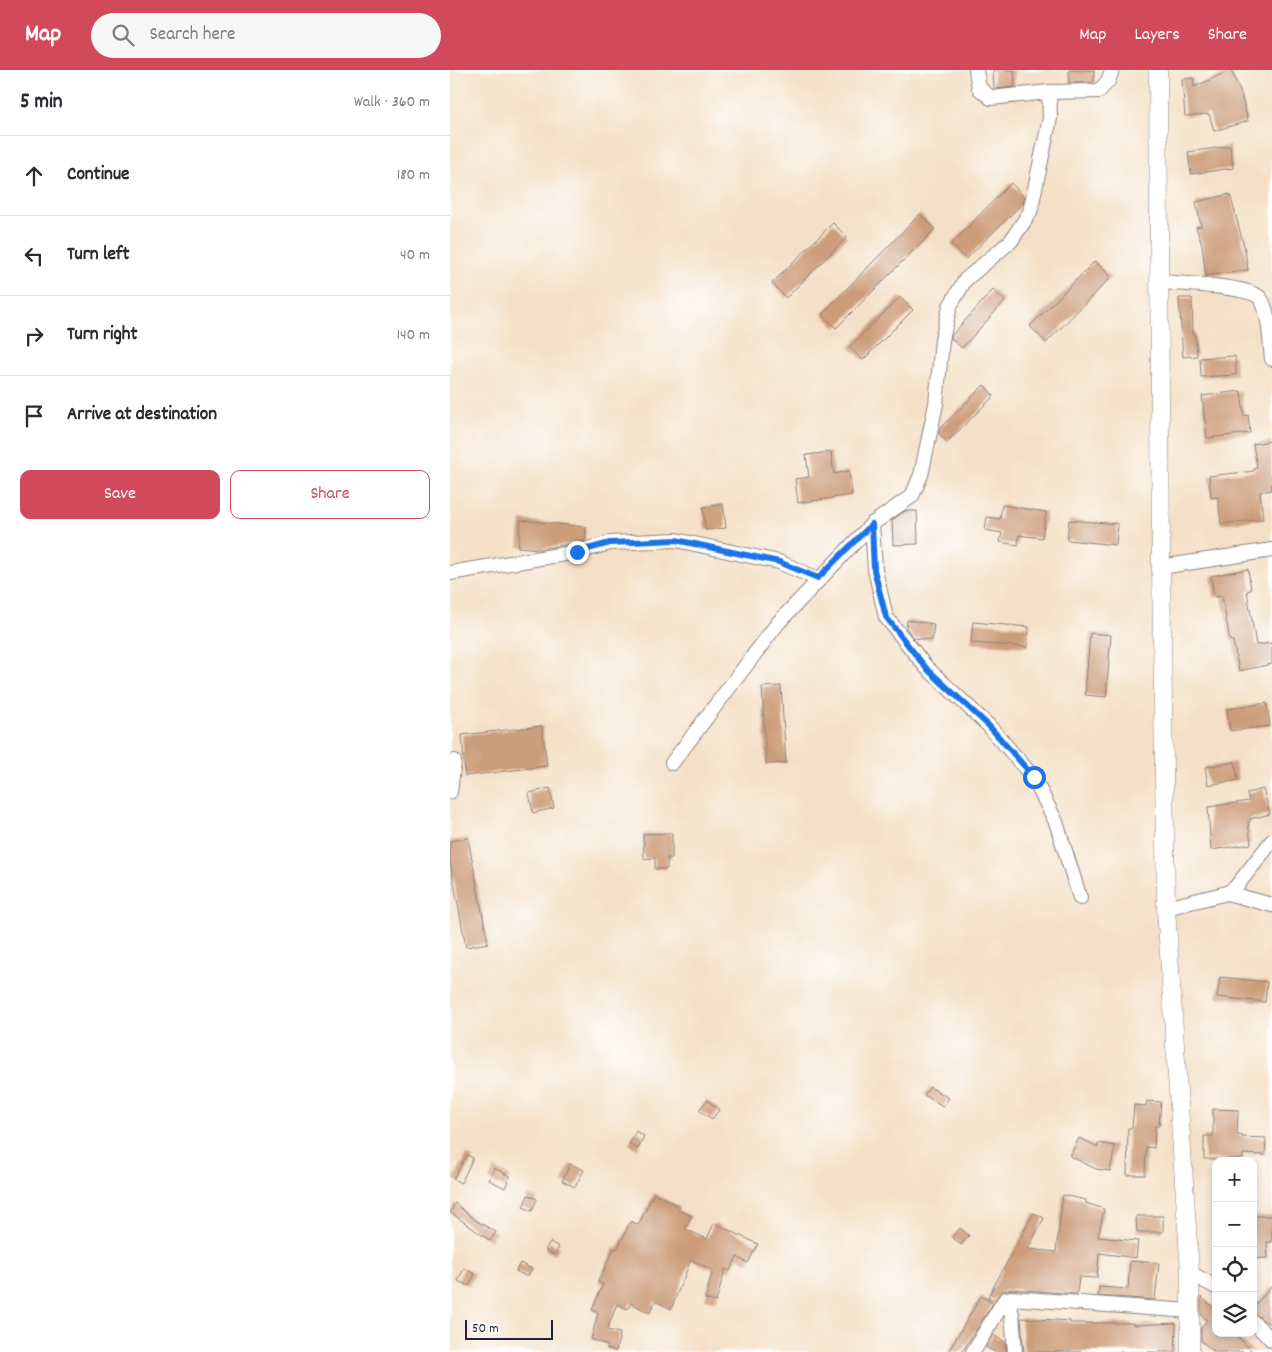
<!DOCTYPE html>
<html lang="en">
<head>
<meta charset="utf-8">
<style>
  :root { --surface:#fff; --page:#f7f7f7; --text:#2b2b33; --muted:#7c7c81; --line:#e1e1e2; --accent:#d1495b }
  body { margin:0; font-family:Dekko,sans-serif; background:var(--page); color:var(--text) }
  .controls { position:absolute; right:15px; bottom:15px; display:grid; overflow:hidden; border-radius:10px; box-shadow:0 2px 8px #0003 }
  .controls button { width:45px; height:45px; display:grid; place-items:center; padding:0; border:0; border-bottom:1px solid var(--line); background:var(--surface); color:var(--text); font:25px sans-serif }
  .scale { position:absolute; left:15px; bottom:12px; width:88px; box-sizing:border-box; padding-left:5px; border:2px solid #22223b; border-top:0; font-size:14px; line-height:18px; white-space:nowrap; color:#22223b; -webkit-text-stroke:4px #fff; paint-order:stroke }
  .stop { position:absolute; width:15px; height:15px; margin:-11px; border:4px solid #1a73e8; border-radius:50%; background:#fff }
  .stop.end { background:#1a73e8; border-color:#fff; box-shadow:0 1px 5px #0008 }
  .list { margin:0; padding:0; list-style:none }
  h2 { display:flex; justify-content:space-between; align-items:center; height:65px; margin:0; padding:0 20px; font-size:21px }
  h2 small { font-size:16px; font-weight:400; color:var(--muted) }
  .list li { display:grid; grid-template-columns:32px 1fr auto; gap:15px; align-items:center; box-sizing:border-box; height:80px; padding:0 20px; border-top:1px solid var(--line) }
  .list b { display:block; font-size:19px; white-space:nowrap }
  .list em { font-size:16px; font-style:normal; color:var(--muted) }
  .actions { display:flex; gap:10px; padding:15px 20px }
  .actions a { flex:1; padding:11px 0; border:1px solid var(--accent); border-radius:10px; text-align:center; font-size:18px; color:var(--accent) }
  .actions .main { background:var(--accent); color:#fff }
  .icon { flex:none; width:28px; height:28px; fill:none; stroke:currentColor; stroke-width:2; stroke-linecap:round; stroke-linejoin:round }
  .map { position:relative; flex:none; width:822px; height:1282px; overflow:hidden }
  header { display:flex; align-items:center; gap:30px; box-sizing:border-box; height:70px; padding:0 25px; background:var(--accent); color:#fff }
  header strong { font-size:24px }
  nav { display:flex; gap:28px; margin-inline-start:auto; font-size:18px }
  .search { width:350px; height:45px; background:var(--page); display:flex; align-items:center; gap:12px; box-sizing:border-box; padding:0 18px; border-radius:28px; color:var(--muted); font-size:19px }
  main { display:flex }
  aside { flex:1; background:var(--surface) }
  .map>svg:first-child { display:block }
</style>
</head>
<body>
<header>
<strong>Map</strong>
<div class="search"><svg class="icon" aria-label="search" viewBox="0 0 24 24"><circle cx="10" cy="10" r="6"/><path d="M15 15l6 6"/></svg>Search here</div>
<nav><a>Map</a><a>Layers</a><a>Share</a></nav>
</header>
<main>
<aside>
<h2>5 min<small>Walk · 360 m</small></h2>
<ul class="list">
<li><svg class="icon" aria-label="ahead" viewBox="0 0 24 24"><path d="M12 20V5M6 11l6-6 6 6"/></svg><div><b>Continue</b></div><em>180 m</em></li>
<li><svg class="icon" aria-label="left" viewBox="0 0 24 24"><path d="M17 20v-9H6M10 6l-5 5 5 5"/></svg><div><b>Turn left</b></div><em>40 m</em></li>
<li><svg class="icon" aria-label="right" viewBox="0 0 24 24"><path d="M7 20v-9h11M14 6l5 5-5 5"/></svg><div><b>Turn right</b></div><em>140 m</em></li>
<li><svg class="icon" aria-label="arrive" viewBox="0 0 24 24"><path d="M6 21V4h12l-3 4 3 4H6"/></svg><div><b>Arrive at destination</b></div></li>
</ul>
<div class="actions"><a class="main">Save</a><a>Share</a></div>
</aside>
<div class="map">
<svg width="822" height="1282" viewBox="0 0 822 1282">
  <rect width="100%" height="100%" fill="#fff"/>
  <filter id="ink" filterUnits="userSpaceOnUse"><feTurbulence type="fractalNoise" baseFrequency=".02" numOctaves="2"/><feDisplacementMap in="SourceGraphic" scale="10" xChannelSelector="R" yChannelSelector="G"/><feConvolveMatrix kernelMatrix="1 2 1 2 8 2 1 2 1" color-interpolation-filters="sRGB"/></filter>
  <filter id="wash" filterUnits="userSpaceOnUse"><feTurbulence type="fractalNoise" baseFrequency=".0096" numOctaves="4" result="noise"/><feDisplacementMap in="SourceGraphic" scale="20" xChannelSelector="R" yChannelSelector="G"/><feGaussianBlur stdDeviation="1.12" result="paint"/><feColorMatrix in="noise" values="0 0 0 0 0 0 0 0 0 0 0 0 0 0 0 0 0 1.4 0 .05"/><feComposite in="paint" operator="in"/></filter>
  <g filter="url(#wash)">
    <rect width="100%" height="100%" fill="#f4e0c6"/>
    <g id="blocks">
      <g fill="#cc9d7a">
        <path d="M543,0H564L565,17L544,19Z"/>
        <path d="M619,0H644V12L619,13Z"/>
        <path d="M781,0L791,24L798,51L764,61L759,44L735,46L732,9L743,8L744,17Z"/>
        <path d="M780,76L783,98L741,104L738,82Z"/>
        <path d="M561,113L574,127L573,133L516,189L501,174Z"/>
        <path d="M780,124L795,180L798,200L756,206L752,175L746,157L751,156L746,132Z"/>
        <path d="M470,144L485,159L386,258L372,244Z"/>
        <path d="M383,153L397,167L336,228L322,213Z"/>
        <path d="M645,191L661,207L596,273L580,256Z"/>
        <path d="M543,220L555,231L512,278L501,269L502,265Z"/>
        <path d="M450,227L463,240L413,290L399,277Z"/>
        <path d="M729,228H742L743,263H745L747,286L733,287Z"/>
        <path d="M785,286L786,305L751,307L750,288Z"/>
        <path d="M534,315L544,326L497,372L489,364L490,358Z"/>
        <path d="M791,321L794,346L798,345L800,363L757,368L752,326Z"/>
        <path d="M821,371L822,420L810,422L813,449L771,454L768,427L761,428L759,406L804,401V399L807,398L803,374Z"/>
        <path d="M381,382L384,404L399,401L402,425L348,433L345,409L359,407L356,385Z"/>
        <path d="M273,434L276,458L255,460L253,437Z"/>
        <path d="M552,435L596,442L592,468L569,465L568,475L550,472L552,463L535,460L537,447L550,449Z"/>
        <path d="M455,441H467L468,474L443,475L442,450Z"/>
        <path d="M71,450L136,457L135,471L90,479L68,477Z"/>
        <path d="M619,450L668,454L666,475L617,470Z"/>
        <path d="M798,499L801,520L797,521L806,575L822,573V594L789,601L783,571H780L772,526L764,527L761,506Z"/>
        <path d="M457,550L484,554L482,570L464,568L456,558Z"/>
        <path d="M523,552L579,557L578,577L521,573Z"/>
        <path d="M640,563L661,565L656,627L635,625Z"/>
        <path d="M331,616L336,693L316,694L312,617Z"/>
        <path d="M817,633L820,656L780,661L777,639Z"/>
        <path d="M92,656L97,696L15,706L12,665Z"/>
        <path d="M785,692L788,710L758,715L755,697Z"/>
        <path d="M100,718L104,738L83,743L79,723Z"/>
        <path d="M813,719L820,744L800,749V752H798L801,774L761,780L758,737L799,731L797,723Z"/>
        <path d="M222,763V788H217V799H205V788L194,789L193,764Z"/>
        <path d="M18,768L38,873L16,877L0,792V771Z"/>
        <path d="M770,907L817,912L815,932L767,927Z"/>
        <path d="M480,1017L499,1028L493,1036L474,1025Z"/>
        <path d="M257,1030L269,1040L262,1049L249,1040Z"/>
        <path d="M697,1031L711,1032L709,1056H705L704,1078L696,1077L695,1105H677L678,1058H682L684,1035L696,1036Z"/>
        <path d="M763,1039L788,1040L787,1065H792V1067L816,1068L815,1085L793,1084V1089H754V1066H763Z"/>
        <path d="M186,1061L194,1066L188,1079L179,1074Z"/>
        <path d="M629,1068L648,1077V1073L665,1076L660,1101L646,1099L620,1086Z"/>
        <path d="M17,1085L23,1088L11,1113L3,1109Z"/>
        <path d="M120,1094L134,1100L125,1117L112,1111Z"/>
        <path d="M44,1098L60,1106L55,1118L39,1110Z"/>
        <path d="M204,1123L230,1137L228,1140L241,1146L235,1159L257,1169L264,1153L308,1174L298,1193L287,1187L280,1201L275,1199L266,1232L255,1229L263,1200L241,1190L221,1239L205,1231L200,1243L181,1233L178,1239L167,1234L157,1260L170,1263L166,1281L157,1279V1275L141,1269L148,1243L142,1240L153,1214L148,1212L164,1178L167,1179L181,1151L188,1155Z"/>
        <path d="M78,1125L87,1129L82,1141L73,1137Z"/>
        <path d="M613,1125L636,1130V1133L654,1139L648,1167L688,1171L686,1188L649,1183L647,1208L629,1207L627,1224L562,1219L552,1221L544,1230L538,1227L584,1143L594,1148L578,1179L606,1182Z"/>
        <path d="M5,1133L25,1150L46,1162L40,1171L0,1142Z"/>
        <path d="M686,1146H713V1162H687Z"/>
        <path d="M803,1146H822V1172H817L818,1188L803,1189Z"/>
        <path d="M510,1158L519,1166L511,1175L502,1167Z"/>
        <path d="M100,1172L109,1177L105,1185L95,1180Z"/>
        <path d="M680,1191L709,1193L705,1230L648,1226L649,1217L678,1219Z"/>
        <path d="M70,1193L82,1199L77,1207L66,1201Z"/>
        <path d="M14,1198L25,1204L19,1216L8,1211Z"/>
        <path d="M822,1216V1255L803,1243V1237Z"/>
        <path d="M531,1226L543,1233L512,1282H498Z"/>
        <path d="M751,1227L766,1239V1263H784L803,1282H765L751,1271V1258L757,1250L751,1245Z"/>
        <path d="M571,1248L620,1251V1253H683V1255L726,1253L725,1282H574Z"/>
        <path d="M543,1265L555,1272L556,1282H545L536,1277Z"/>
      </g>
    </g>
  </g>
  <g filter="url(#ink)">
    <use href="#blocks" fill-opacity="0" stroke="#8b8180" stroke-width="1"/>
    <g fill="none" stroke-linecap="round" stroke-linejoin="round">
      <defs>
        <g id="minor">
          <path d="M526,0L529,18L541,28L599,22L649,21L658,11L662,0"/>
          <path d="M710,212C730,214 798,215 810,228C820,240 820,274 822,289"/>
          <path d="M422,454L425,500L436,547L476,597L539,656L583,707L606,752L630,828"/>
          <path d="M711,497L822,480"/>
          <path d="M0,503L127,482L160,473L226,470L329,492L368,509"/>
          <path d="M222,693L328,553L422,454L462,426L471,405L486,334L492,270L500,236L515,210L561,171L580,142L600,48L599,22"/>
          <path d="M0,722L4,691"/>
          <path d="M777,823L822,835"/>
          <path d="M716,838L777,823L785,818L822,771"/>
          <path d="M740,1203L766,1217"/>
          <path d="M557,1229L562,1244L565,1282"/>
          <path d="M803,1252L822,1270"/>
          <path d="M523,1282L554,1231L561,1228L740,1241"/>
        </g>
        <path id="major" d="M708,0L711,497L716,838L740,1203V1282"/>
      </defs>
      <use href="#minor" stroke="#8b8180" stroke-width="16"/>
      <use href="#major" stroke="#8b8180" stroke-width="19"/>
      <use href="#minor" stroke="#fff" stroke-width="14"/>
      <use href="#major" stroke="#fff" stroke-width="18"/>
    </g>
  </g>
  <g fill="none" stroke-linecap="round" stroke-linejoin="round" filter="url(#ink)">
    <path stroke="#1a73e8" stroke-width="6" d="M127,482L160,473L226,470L329,492L368,508L422,454L424,500L436,547L476,598L539,656L584,707"/>
  </g>
</svg>
<div class="controls">
<button>+</button>
<button>−</button>
<button><svg class="icon" aria-label="locate" viewBox="0 0 24 24"><circle cx="12" cy="12" r="6"/><path d="M12 2v4M12 18v4M2 12h4M18 12h4"/></svg></button>
<button><svg class="icon" aria-label="layers" viewBox="0 0 24 24"><path d="M12 4l9 5-9 5-9-5zM3 14l9 5 9-5"/></svg></button>
</div>
<div class="scale">50 m</div>
<div class="stop" style="left:584px;top:707px"></div>
<div class="stop end" style="left:127px;top:482px"></div>
</div>
</main>
</body>
</html>
